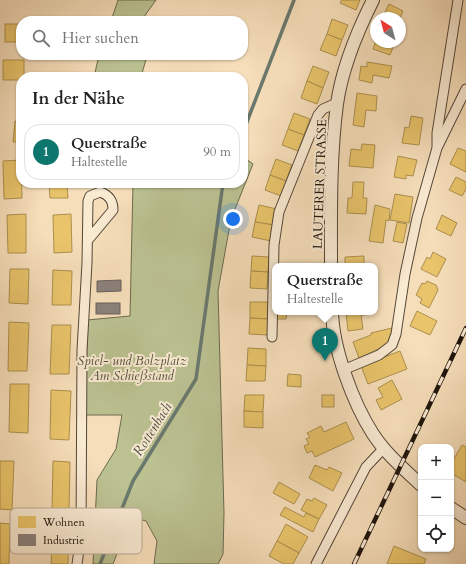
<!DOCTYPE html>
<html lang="de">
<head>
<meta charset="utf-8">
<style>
  :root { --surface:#fff; --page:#f6f6f6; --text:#222; --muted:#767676; --line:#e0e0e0; --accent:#0f766e }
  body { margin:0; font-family:Cardo,serif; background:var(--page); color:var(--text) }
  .controls { position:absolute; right:12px; bottom:12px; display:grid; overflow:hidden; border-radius:8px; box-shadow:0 1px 3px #0004 }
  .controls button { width:36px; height:36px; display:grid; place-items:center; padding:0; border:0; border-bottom:1px solid var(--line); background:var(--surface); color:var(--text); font:20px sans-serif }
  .compass { position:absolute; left:370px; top:12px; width:36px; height:36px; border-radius:50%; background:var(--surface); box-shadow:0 1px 3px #0004; rotate:324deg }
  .you { position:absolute; left:233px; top:219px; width:14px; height:14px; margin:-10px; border:3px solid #fff; border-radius:50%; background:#1a73e8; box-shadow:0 0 0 6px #1a73e833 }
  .badge { display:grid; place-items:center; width:26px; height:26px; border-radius:50%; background:var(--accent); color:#fff; font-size:13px; font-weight:700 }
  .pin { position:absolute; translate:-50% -33px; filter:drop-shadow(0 1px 2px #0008) }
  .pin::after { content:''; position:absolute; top:21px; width:14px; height:12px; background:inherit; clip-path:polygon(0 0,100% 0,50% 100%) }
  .popup { position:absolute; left:272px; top:263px; width:106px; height:52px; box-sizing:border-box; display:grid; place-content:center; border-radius:8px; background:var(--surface); filter:drop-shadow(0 1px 3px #0005); font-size:13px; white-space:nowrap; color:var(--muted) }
  .popup b { font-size:15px; color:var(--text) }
  .popup::after { content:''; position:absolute; left:50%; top:100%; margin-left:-8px; border:8px solid transparent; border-top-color:var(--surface) }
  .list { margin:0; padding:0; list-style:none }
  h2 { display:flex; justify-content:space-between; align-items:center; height:52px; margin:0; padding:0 16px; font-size:17px }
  h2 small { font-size:13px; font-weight:400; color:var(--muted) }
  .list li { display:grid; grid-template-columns:26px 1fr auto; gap:12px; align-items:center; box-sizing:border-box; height:56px; margin:0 8px 8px; padding:0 8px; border:1px solid var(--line); border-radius:16px }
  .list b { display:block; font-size:15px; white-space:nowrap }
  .list p { margin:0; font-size:13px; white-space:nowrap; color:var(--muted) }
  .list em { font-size:13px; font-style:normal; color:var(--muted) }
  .icon { flex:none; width:22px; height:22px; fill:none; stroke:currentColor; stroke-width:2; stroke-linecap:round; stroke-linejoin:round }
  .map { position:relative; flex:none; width:466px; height:564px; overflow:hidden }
  .search { position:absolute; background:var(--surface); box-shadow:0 1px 3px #0004; left:16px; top:16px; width:232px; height:44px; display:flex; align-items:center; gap:10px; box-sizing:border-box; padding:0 14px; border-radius:16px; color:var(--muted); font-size:15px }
  .panel { position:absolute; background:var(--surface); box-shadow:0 1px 3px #0004; left:16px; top:72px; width:232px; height:116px; border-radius:16px }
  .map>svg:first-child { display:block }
</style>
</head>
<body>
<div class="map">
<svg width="466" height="564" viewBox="0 0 466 564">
  <rect width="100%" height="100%" fill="#f6deba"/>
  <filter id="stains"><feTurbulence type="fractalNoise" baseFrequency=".005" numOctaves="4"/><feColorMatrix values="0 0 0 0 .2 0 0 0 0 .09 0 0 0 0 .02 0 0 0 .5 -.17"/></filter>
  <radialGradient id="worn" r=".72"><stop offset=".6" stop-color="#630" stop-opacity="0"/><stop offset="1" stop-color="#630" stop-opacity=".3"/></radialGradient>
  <g fill="#bbc191" stroke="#6c6a4e">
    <path d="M118,0H156L141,21H111Z"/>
    <path d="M99,55H146L147,56L141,77H94Z"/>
    <path d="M243,157L253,164L231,219L218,291L224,513L223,554L218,564H154L157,541L146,521L131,517L113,564H93L97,480L116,449L122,415H86L87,320L130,316L133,183H243Z"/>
  </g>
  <g fill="#e9c46a" stroke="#ac8f4e">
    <path d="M342,0H360L356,10L340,3Z"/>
    <path d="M389,4L403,11L400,18H382Z"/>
    <path d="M332,19L348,25L342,40L327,34Z"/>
    <rect x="5" y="24" width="16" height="18"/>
    <path d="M327,34L342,40L336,56L320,50Z"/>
    <path d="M376,41L395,42L390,55L373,49Z"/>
    <path d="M3,60H24V77H21V80H3Z"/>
    <path d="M367,62L392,66L389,78L373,75L372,83L359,80L361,66L367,67Z"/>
    <path d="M313,66L329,72L323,88L307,81Z"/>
    <path d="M307,81L323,88L317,104L301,98Z"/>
    <path d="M357,93L377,96L376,111L366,110L364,127L353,125Z"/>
    <path d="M294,113L310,119L304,135L288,129Z"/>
    <path d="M411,116L423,118L419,145L402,143L405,127L409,128Z"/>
    <path d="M15,121H21V142H13Z"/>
    <path d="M288,129L304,135L298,151L282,145Z"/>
    <path d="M362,144L375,145L373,168L349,166L351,149L361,150Z"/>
    <path d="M458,148L466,151V172L450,164Z"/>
    <path d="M398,156L417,160L413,176L406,175V179L394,177Z"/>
    <path d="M276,159L292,165L286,181L270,175Z"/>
    <path d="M21,160L22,198L4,199L3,161Z"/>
    <path d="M270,175L286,181L281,196L265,190Z"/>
    <path d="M456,177L466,182V189L462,196L449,190Z"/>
    <path d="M353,182H364L363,198H367L366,214L347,213L348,198H352Z"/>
    <path d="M49,183H67L68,198H50Z"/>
    <path d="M395,194L413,197L409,223L390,220Z"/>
    <path d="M259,205L277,209L274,225L255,222Z"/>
    <path d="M375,205L390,209L389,221L386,220L383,243L369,241Z"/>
    <path d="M26,214V253H8L7,215Z"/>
    <path d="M71,214L72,252L54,253L53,215Z"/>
    <path d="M442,215L457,223L451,236L436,229Z"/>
    <path d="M255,222L274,225L271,241L252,237Z"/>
    <path d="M397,222L407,224L403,243L393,241Z"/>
    <path d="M433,252L446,259L437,277L421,269L427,257L430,259Z"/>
    <path d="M252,256L269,257L268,272L251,271Z"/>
    <path d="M364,256V266H345V257Z"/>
    <path d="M10,269H29L28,304L9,303Z"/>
    <path d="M53,270L72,271L71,305H52Z"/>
    <path d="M251,271L268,272L267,289L250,288Z"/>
    <path d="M427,281L436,285L438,290L429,308L420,303L422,299L416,295L422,283L425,284Z"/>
    <path d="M250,302H269V319L250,318Z"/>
    <path d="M417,311L437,321L430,335L410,326Z"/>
    <path d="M275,312H287L286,319H275Z"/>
    <path d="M346,312H365V315H361L363,329L348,331Z"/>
    <path d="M250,318L269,319L268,335L249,334Z"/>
    <path d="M9,322L29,323L27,371H8Z"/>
    <path d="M52,325H71L69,374H50Z"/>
    <path d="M392,328L391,339L387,345L359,358L353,342L371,335V333Z"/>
    <path d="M248,348L266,349V366L247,365Z"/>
    <path d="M400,351L407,369L368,384L361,366Z"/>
    <path d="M247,365L266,366L265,381H246Z"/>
    <path d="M288,374L301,375V387L287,386Z"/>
    <path d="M392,380L402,399L381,410L376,400L383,397L378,388Z"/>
    <path d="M10,384H29L28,433L9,432Z"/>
    <path d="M51,390L71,391L69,440L50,439Z"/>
    <path d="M245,395H264L263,412L244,411Z"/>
    <rect x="322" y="395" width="12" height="12"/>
    <path d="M244,411L263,412V428L244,427Z"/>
    <path d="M346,422L354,439L315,457L312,451L307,453L304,446L309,444L306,439L310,437L307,433L321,426L324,432Z"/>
    <path d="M462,445L466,447V482L451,473V464Z"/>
    <path d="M0,461H14L12,510L0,509Z"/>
    <path d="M53,461L70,462L69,510H52Z"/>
    <path d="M315,465L327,470L329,467L342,473L333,491L309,478Z"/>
    <path d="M279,482L300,494L294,504L273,493Z"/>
    <path d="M314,498L327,505L319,519L301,510L307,499L312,501Z"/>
    <path d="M285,507L304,517L306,513L319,519L313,532L280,515Z"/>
    <path d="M53,522H69L68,564H51Z"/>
    <path d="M0,523L10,524L9,564H0Z"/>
    <path d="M286,524L308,537L299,553L277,541Z"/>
    <path d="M277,541L299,553L293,564H284L269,556Z"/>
    <path d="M394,546L426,559L424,564H387Z"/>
  </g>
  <g fill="#8a817c" stroke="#6a605a">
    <path d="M121,280V291L97,292V281Z"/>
    <rect x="96" y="303" width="24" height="11"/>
  </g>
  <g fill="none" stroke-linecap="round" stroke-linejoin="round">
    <g stroke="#6a796e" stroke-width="3.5">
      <path d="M243,132L294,0"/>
      <path d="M100,564L133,481L196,379L223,183"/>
    </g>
    <defs>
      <g id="minor">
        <path d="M437,146V133L458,0"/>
        <path d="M272,337L274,245L279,212L318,115L323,109L337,103"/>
        <path d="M343,370L379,355L392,345L396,334L405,274L417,218L437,148L466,89"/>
        <path d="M77,564L81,536L82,350L87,263L88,201L90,196L100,192C109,195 113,200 113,210L88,240"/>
        <path d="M316,564L366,467L384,448"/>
      </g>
      <g id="tertiary">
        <path d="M331,266C331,212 330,157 337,104C342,68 357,32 373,0"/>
        <path d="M332,312C333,349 353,403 373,434C386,454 404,469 421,485"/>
        <path d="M451,508L466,518"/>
      </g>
    </defs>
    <use href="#minor" stroke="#544638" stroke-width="11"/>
    <use href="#tertiary" stroke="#544638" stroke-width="14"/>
    <use href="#minor" stroke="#f9ead2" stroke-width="9"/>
    <use href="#tertiary" stroke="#f9ead2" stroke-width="12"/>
    <defs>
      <path id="rail" d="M354,564L466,328"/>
    </defs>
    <use href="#rail" stroke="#1e140c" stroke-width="4.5"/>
    <use href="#rail" stroke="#f9ead2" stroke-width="3" stroke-dasharray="9" stroke-linecap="butt"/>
  </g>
  <g text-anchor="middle" stroke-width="4" stroke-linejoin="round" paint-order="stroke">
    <g font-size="13" fill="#1e140c" stroke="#f9ead2">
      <text transform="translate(319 184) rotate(-88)" y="5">LAUTERER STRASSE</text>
    </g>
    <g font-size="13" font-style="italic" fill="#55513b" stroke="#f9ead2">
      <text x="132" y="365">Spiel- und Bolzplatz<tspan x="132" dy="15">Am Schießstand</tspan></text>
    </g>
    <g font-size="14" font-style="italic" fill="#4a4f45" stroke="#f9ead2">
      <text transform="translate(152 429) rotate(-58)" y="5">Rottenbach</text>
    </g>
  </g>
  <rect x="10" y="508" width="132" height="46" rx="6" fill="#f9ead2" stroke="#b7aa97" stroke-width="1"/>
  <rect x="18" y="516" width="18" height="12" fill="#e9c46a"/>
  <rect x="18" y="534" width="18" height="12" fill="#8a817c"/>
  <g font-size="11" fill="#1e140c">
    <text x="43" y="526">Wohnen</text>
    <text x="43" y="544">Industrie</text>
  </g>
  <rect width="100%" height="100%" filter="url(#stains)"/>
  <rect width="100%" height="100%" fill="url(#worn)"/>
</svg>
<div class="controls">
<button>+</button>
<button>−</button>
<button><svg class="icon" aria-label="locate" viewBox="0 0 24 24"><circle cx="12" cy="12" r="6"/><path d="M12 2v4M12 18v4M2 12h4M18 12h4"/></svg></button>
</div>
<svg class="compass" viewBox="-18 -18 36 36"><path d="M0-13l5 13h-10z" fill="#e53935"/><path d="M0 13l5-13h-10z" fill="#767676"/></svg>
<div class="you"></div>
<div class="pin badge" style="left:325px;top:361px">1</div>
<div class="popup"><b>Querstraße</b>Haltestelle</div>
<div class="search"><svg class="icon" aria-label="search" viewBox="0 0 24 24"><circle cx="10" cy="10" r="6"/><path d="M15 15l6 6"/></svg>Hier suchen</div>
<section class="panel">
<h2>In der Nähe<small></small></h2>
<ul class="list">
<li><span class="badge">1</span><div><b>Querstraße</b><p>Haltestelle</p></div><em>90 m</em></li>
</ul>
</section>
</div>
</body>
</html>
